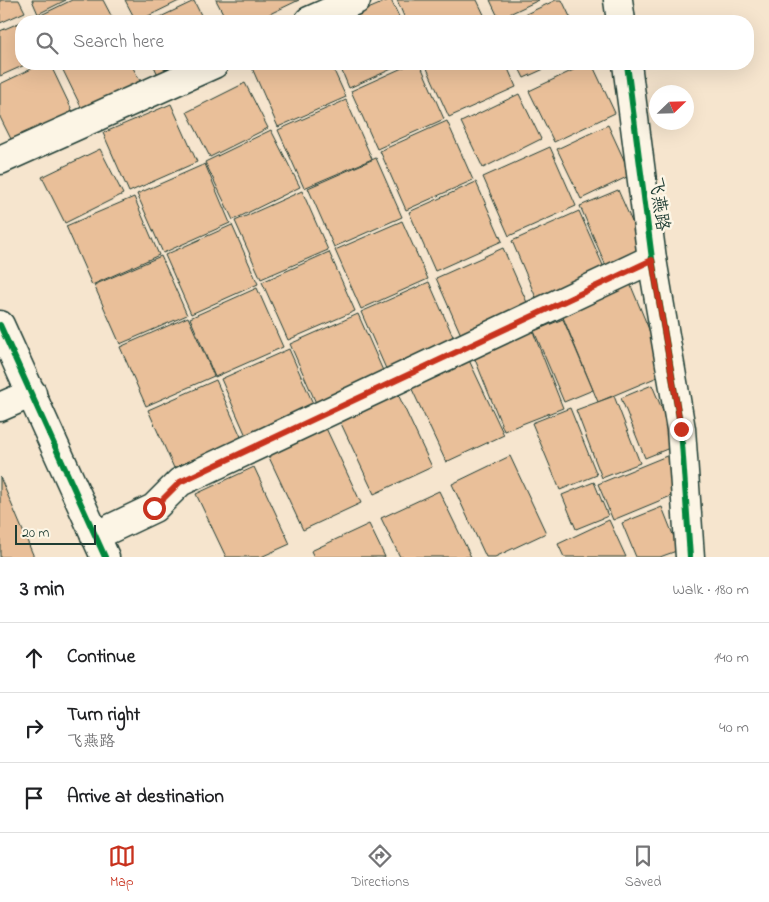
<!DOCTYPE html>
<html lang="en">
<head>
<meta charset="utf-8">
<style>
  :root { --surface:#fff; --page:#f2f2f2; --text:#202124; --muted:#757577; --line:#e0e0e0; --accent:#c8321e }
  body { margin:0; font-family:"Indie Flower","LXGW WenKai TC",sans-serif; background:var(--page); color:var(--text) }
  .compass { position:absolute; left:649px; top:85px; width:45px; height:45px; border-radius:50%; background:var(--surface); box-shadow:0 5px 20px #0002; rotate:67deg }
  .scale { position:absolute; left:15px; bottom:12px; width:81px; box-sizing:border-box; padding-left:5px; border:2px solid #1f3d34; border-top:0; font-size:14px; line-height:18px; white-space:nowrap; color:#1f3d34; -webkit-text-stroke:4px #fcf5e5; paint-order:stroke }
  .stop { position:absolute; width:15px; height:15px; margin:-11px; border:4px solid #c8321e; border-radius:50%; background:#fff }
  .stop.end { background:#c8321e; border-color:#fff; box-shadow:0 1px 5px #0008 }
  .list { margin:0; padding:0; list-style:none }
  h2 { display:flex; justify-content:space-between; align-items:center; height:65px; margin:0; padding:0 20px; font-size:21px }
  h2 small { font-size:16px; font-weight:400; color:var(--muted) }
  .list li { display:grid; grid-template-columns:32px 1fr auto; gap:15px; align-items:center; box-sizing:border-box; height:70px; padding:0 20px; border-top:1px solid var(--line) }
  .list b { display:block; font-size:19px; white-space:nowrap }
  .list p { margin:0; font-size:16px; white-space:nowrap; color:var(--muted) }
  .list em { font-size:16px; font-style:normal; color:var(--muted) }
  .icon { flex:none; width:28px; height:28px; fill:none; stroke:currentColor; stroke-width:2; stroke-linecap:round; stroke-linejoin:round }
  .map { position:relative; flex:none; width:769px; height:557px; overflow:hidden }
  .search { position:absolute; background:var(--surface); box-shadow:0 5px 20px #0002; left:15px; right:15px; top:15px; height:55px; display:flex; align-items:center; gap:12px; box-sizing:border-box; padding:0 18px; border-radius:20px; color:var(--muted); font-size:19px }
  .sheet { height:275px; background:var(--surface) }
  nav { display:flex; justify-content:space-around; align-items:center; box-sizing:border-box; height:70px; border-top:1px solid var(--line); background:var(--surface); font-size:14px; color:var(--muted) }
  nav a { display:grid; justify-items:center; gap:2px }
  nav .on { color:var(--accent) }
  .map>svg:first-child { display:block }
</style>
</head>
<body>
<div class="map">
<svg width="769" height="557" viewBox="0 0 769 557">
  <rect width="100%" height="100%" fill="#f6e5ce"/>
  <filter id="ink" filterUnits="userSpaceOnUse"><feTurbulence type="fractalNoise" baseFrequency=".02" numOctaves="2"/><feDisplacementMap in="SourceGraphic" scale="10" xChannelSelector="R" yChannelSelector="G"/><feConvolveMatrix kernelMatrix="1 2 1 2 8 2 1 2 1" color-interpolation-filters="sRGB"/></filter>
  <g filter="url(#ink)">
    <g fill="#e9bf99" stroke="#1f3d34">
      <path d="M0,0H19L25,12L0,23Z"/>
      <path d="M32,0H66L38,14Z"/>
      <path d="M72,0H103L114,21H42L39,16Z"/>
      <path d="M125,0H181L138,21H136Z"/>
      <path d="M216,0H299L255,21H227Z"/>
      <path d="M389,0H391L401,21H340Z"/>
      <path d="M397,0H477L487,21H406Z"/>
      <path d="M490,0H539L499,19Z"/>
      <path d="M556,0H562L572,21H511Z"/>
      <path d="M194,1L204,21H152Z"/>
      <path d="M21,22V64H27L0,76V31Z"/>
      <path d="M42,64H50L73,112L12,141L0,117V84Z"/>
      <path d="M60,64H131L140,81L82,109Z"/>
      <path d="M153,64H180L158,75Z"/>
      <path d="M263,64H331L346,97L278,127L252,68Z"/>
      <path d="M339,64H403L349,88Z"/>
      <path d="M411,64H420L444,119L377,149L351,91Z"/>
      <path d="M425,64H506L516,87L449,117Z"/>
      <path d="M517,64H555L524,78Z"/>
      <path d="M586,64H592L615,113L554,142L529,91Z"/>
      <path d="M245,83L268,128L210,157L187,112Z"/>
      <path d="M519,94L541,139L483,168L461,122Z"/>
      <path d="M346,100L372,159L304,188L278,130Z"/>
      <path d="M171,104L197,162L129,192L103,133Z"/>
      <path d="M447,121L473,180L406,210L380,151Z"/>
      <path d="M608,125L631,175L581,199L557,149Z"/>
      <path d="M271,130L300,187L233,220L205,162Z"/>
      <path d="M550,147L576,206L509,236L483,177Z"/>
      <path d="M100,149L123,194L65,223L42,177Z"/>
      <path d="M376,158L402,217L334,247L308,188Z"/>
      <path d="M205,164L230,223L163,253L137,194Z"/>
      <path d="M476,182L502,241L435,271L409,212Z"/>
      <path d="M618,190L647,256L609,273L580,206Z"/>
      <path d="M302,191L328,250L261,279L235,221Z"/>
      <path d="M134,197L159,255L92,285L66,226Z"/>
      <path d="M579,211L605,270L537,300L512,241Z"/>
      <path d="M402,221L428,279L361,309L335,250Z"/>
      <path d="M232,225L258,284L191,314L165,255Z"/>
      <path d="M503,248L529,307L462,337L436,278Z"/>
      <path d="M329,252L355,311L288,340L262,282Z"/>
      <path d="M161,256L187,315L120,344L94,285Z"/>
      <path d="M629,281L667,373L598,402L560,310Z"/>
      <path d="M429,282L455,341L387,371L361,312Z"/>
      <path d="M257,288L283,347L215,377L190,318Z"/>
      <path d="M358,314L384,373L316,403L290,344Z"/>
      <path d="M188,317L214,376L146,406L120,347Z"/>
      <path d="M563,319L593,390L564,402L534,331Z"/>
      <path d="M532,329L563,408L504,431L472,352Z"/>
      <path d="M289,349L315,408L247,438L221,379Z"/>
      <path d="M468,358L504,435L446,462L410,385Z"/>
      <path d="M216,380L242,439L174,468L148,410Z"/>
      <path d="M652,385L677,445L645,458L621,398Z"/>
      <path d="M396,390L432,467L374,494L338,417Z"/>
      <path d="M614,396L640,463L602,478L576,410Z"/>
      <path d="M570,408L597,475L560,490L532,423Z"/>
      <path d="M325,426L361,503L303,530L267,453Z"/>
      <path d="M669,455L683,491L613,520L598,484Z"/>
      <path d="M510,456L546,533L495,557H486L452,484Z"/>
      <path d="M254,467L290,544L261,557H226L196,494Z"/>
      <path d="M0,477L34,557H0Z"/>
      <path d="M594,482L608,516L576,529L562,495Z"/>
      <path d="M439,491L471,557H400L381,518Z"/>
      <path d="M662,507L679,550L660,557H636L622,523Z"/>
      <path d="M609,520L626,557H564L558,544Z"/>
      <path d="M369,524L385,557H314L311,551Z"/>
    </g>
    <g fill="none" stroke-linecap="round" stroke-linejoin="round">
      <defs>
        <g id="minor">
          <path d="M618,0L621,21"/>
          <path d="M309,21L356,0"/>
          <path d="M627,64L652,259L681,429L690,557"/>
          <path d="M0,160L214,64"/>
          <path d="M0,325L105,557"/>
          <path d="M0,407L32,393"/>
          <path d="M95,536L154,508L180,482L652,259"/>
        </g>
      </defs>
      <use href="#minor" stroke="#1f3d34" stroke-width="31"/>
      <use href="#minor" stroke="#fcf5e5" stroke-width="28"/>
      <defs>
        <g id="cycleway">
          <path d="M627,64L652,259L681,429L690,557"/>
          <path d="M0,325L105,557"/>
        </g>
      </defs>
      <use href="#cycleway" stroke="#fcf5e5" stroke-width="9"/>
      <use href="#cycleway" stroke="#00873e" stroke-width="6"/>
    </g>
  </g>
  <g fill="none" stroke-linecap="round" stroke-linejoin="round" filter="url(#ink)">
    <path stroke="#c8321e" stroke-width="6" d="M154,508L180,482L652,260L681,429"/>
  </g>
  <g text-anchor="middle" stroke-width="5" stroke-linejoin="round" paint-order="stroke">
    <g font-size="18" fill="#1f3d34" stroke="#fcf5e5">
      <text transform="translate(660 204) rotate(82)" y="6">飞燕路</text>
    </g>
  </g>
</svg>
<svg class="compass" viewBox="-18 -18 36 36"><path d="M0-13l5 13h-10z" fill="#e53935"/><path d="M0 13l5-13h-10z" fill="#757577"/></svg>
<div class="scale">20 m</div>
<div class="stop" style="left:154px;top:508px"></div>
<div class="stop end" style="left:681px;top:429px"></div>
<div class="search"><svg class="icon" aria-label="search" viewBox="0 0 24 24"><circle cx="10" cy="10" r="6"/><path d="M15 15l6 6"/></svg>Search here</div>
</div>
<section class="sheet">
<h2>3 min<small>Walk · 180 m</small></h2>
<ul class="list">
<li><svg class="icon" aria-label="ahead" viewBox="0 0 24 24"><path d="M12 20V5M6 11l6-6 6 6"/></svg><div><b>Continue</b></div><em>140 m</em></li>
<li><svg class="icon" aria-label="right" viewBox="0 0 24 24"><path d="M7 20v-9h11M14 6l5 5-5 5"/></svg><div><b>Turn right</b><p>飞燕路</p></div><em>40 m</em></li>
<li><svg class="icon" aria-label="arrive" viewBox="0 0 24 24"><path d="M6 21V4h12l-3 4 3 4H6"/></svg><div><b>Arrive at destination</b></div></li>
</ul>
</section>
<nav>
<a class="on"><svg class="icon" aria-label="map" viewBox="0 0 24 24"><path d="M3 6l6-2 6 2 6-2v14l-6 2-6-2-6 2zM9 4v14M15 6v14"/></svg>Map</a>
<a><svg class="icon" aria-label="directions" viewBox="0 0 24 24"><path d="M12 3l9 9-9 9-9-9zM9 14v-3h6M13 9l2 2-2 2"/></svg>Directions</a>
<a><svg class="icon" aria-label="saved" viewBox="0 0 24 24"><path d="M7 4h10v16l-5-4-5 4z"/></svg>Saved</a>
</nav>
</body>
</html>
